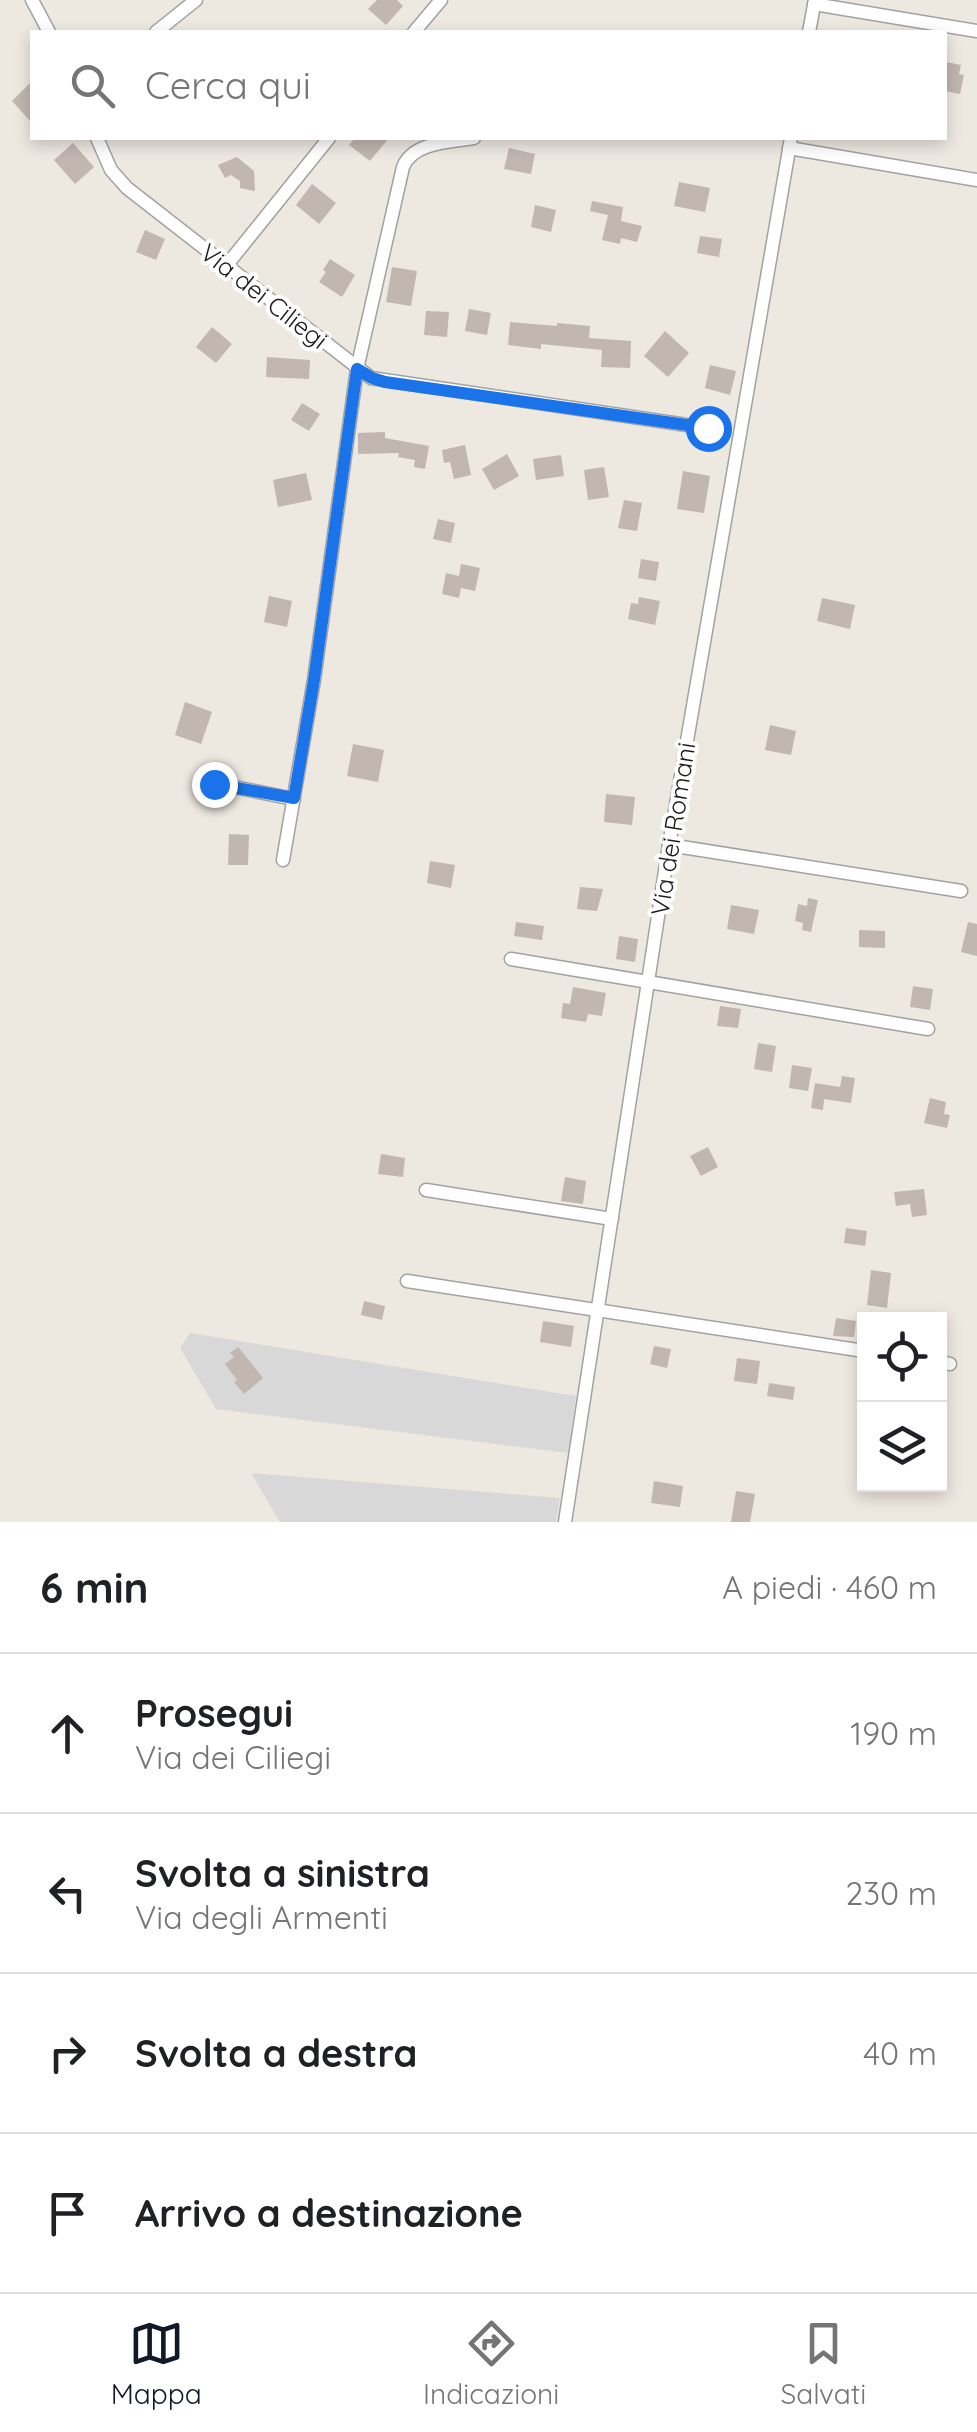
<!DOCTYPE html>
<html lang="it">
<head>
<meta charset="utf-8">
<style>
  :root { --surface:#fff; --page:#f6f6f6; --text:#202124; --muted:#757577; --line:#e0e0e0; --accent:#111827 }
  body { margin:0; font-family:Quicksand,sans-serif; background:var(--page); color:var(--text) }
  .controls { position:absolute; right:30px; bottom:30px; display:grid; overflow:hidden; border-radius:0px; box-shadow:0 5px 15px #0003 }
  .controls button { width:90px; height:90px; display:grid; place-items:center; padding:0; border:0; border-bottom:2px solid var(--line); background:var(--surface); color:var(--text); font:50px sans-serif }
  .stop { position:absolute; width:30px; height:30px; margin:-22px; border:8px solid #1a73e8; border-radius:50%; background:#fff }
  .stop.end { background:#1a73e8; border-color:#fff; box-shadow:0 2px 10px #0008 }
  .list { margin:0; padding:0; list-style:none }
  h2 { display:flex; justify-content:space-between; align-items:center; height:130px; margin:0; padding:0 40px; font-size:42px }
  h2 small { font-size:32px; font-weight:400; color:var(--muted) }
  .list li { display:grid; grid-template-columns:65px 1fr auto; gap:30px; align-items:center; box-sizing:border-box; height:160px; padding:0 40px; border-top:2px solid var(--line) }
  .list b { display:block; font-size:38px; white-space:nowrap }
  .list p { margin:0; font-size:32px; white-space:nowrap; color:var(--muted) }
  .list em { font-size:32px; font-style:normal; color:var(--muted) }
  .icon { flex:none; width:55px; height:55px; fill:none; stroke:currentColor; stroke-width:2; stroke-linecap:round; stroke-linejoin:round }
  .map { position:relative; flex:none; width:977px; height:1522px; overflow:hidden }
  .search { position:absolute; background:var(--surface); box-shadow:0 5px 15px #0003; left:30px; right:30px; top:30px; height:110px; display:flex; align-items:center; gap:25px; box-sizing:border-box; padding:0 35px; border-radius:0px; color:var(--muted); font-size:38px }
  .sheet { height:770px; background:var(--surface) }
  nav { display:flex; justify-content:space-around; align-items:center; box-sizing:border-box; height:140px; border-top:2px solid var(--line); background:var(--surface); font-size:28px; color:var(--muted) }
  nav a { display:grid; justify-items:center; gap:5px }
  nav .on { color:var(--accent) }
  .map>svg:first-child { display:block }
</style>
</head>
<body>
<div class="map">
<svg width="977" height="1522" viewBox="0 0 977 1522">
  <rect width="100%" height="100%" fill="#ede8e0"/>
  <g fill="#d9d8d8">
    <path d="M190,1333L576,1396L568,1453L216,1409L180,1348Z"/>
    <path d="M251,1473L560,1498L556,1522H280Z"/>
  </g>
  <g fill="#c1b7b0">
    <path d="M377,0H397L403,6L386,25L368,9Z"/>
    <path d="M946,62L961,65L959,74L964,75L960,94L944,91Z"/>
    <path d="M32,81V123L12,101Z"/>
    <path d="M355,138H389L370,161L349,145Z"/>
    <path d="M73,143L94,167L75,184L54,160Z"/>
    <path d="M509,148L535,154L531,174L504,169Z"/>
    <path d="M237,157L254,171L255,191L240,188V181L231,175L225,178L218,165Z"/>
    <path d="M679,182L710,188L705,212L674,206Z"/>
    <path d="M312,184L336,203L319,224L296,205Z"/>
    <path d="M592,201L623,207L621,221L642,226L637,242L621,238L620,244L602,240L608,215L590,211Z"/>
    <path d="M535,205L556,210L551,232L531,227Z"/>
    <path d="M145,230L165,239L156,260L136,252Z"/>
    <path d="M700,236L722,239L719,257L697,253Z"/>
    <path d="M330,259L355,275L342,297L319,282L326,272L323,270Z"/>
    <path d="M392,267L417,271L411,306L386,302Z"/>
    <path d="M469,309L491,313L487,335L465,331Z"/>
    <path d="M426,311L449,312L447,337L424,335Z"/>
    <path d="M510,322L557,326V323L590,326L589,338L631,341L630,368L601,367L602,350L541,344V349L508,345Z"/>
    <path d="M212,327L232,344L216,363L196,347Z"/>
    <path d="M665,331L689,353L668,377L644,356Z"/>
    <path d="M267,357L310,360L309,379L266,377Z"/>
    <path d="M710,365L736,371L730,395L705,388Z"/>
    <path d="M302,403L320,414L309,431L291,420Z"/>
    <path d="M385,432V438L429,446L425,469L414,467L415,460L398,457L399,453L358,454V433Z"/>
    <path d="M465,445L471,475L454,479L450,462L444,463L442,450Z"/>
    <path d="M507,454L519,476L494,490L482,469Z"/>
    <path d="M561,455L564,476L536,480L533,459Z"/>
    <path d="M604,467L609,497L588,500L584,470Z"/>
    <path d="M683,471L710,476L704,513L677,509Z"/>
    <path d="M306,473L312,500L278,507L273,480Z"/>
    <path d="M624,500L642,503L637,531L618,528Z"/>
    <path d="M438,519L455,523L451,543L433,539Z"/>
    <path d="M641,559L659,562L656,581L638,578Z"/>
    <path d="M461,564L480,568L475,591L461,588L459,598L442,594L446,573L459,576Z"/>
    <path d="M269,596L292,601L287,627L264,622Z"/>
    <path d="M639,597L660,601L655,625L628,619L631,603L638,604Z"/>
    <path d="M822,598L855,605L850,629L817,621Z"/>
    <path d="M185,702L212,712L201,744L175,735Z"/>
    <path d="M770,725L796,731L791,755L765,750Z"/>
    <path d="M353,744L384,750L378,782L347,776Z"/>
    <path d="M606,794L635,797L632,825L604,822Z"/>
    <path d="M229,834L249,835L248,865H228Z"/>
    <path d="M430,861L455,865L451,888L427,883Z"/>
    <path d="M580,887L603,889L597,911L577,909Z"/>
    <path d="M808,898L818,900L811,932L802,930L803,923L795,921L798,904L807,906Z"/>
    <path d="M731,905L759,910L754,934L727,929Z"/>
    <path d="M516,922L544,926L542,940L514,936Z"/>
    <path d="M968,922L977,924V956L961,952Z"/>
    <path d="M859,930L885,931V948L859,947Z"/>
    <path d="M619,936L638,939L635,962L616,959Z"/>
    <path d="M913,986L933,989L930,1010L910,1007Z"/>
    <path d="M573,987L606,993L602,1016L588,1014L586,1022L561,1018L563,1003L570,1004Z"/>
    <path d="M720,1006L741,1009L738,1028L717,1026Z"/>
    <path d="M758,1043L776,1046L772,1072L754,1069Z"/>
    <path d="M792,1065L812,1068L808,1091L789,1088Z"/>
    <path d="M842,1076L855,1078L851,1103L824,1099L823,1110L811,1108L815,1083L840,1087Z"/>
    <path d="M930,1098L946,1102L944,1114L950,1115L947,1128L924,1123Z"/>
    <path d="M708,1147L718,1167L701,1176L690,1156Z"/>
    <path d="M381,1154L405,1158L403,1177L378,1174Z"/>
    <path d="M565,1177L586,1181L583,1204L561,1201Z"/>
    <path d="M924,1189L927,1215L912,1217L910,1204L896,1206L894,1192Z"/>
    <path d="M846,1228L867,1231L865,1246L844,1243Z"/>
    <path d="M871,1270L891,1273L887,1308L867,1305Z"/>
    <path d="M364,1301L385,1306L382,1320L361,1315Z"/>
    <path d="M836,1318L856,1321L854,1337L833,1336Z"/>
    <path d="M543,1321L574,1326L571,1347L540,1342Z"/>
    <path d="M654,1346L671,1349L667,1368L650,1364Z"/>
    <path d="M238,1347L263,1378L244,1394L234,1382L237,1380L225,1364L234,1357L230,1353Z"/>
    <path d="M737,1358L760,1361L757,1384L734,1381Z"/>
    <path d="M769,1383L795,1387L793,1400L767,1396Z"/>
    <path d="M654,1481L683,1486L680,1507L651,1503Z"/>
    <path d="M736,1491L755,1494L750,1522H731Z"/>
  </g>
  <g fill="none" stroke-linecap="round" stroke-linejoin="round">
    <defs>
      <g id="minor">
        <path d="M32,0L49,32"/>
        <path d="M814,4L977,31"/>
        <path d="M156,32L196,0"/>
        <path d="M414,32L441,0"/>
        <path d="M809,32L815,0"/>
        <path d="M97,138L111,170L127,188L371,378L707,428"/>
        <path d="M789,148L977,180"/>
        <path d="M226,266L329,138"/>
        <path d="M214,783L294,799"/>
        <path d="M669,845L961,891"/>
        <path d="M283,860L314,680L357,369L403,167C413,142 450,142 474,138"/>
        <path d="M511,959L928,1029"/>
        <path d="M426,1190L612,1219"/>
        <path d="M407,1281L864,1351"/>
        <path d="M940,1362L950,1364"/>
        <path d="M565,1522L669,845L791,138"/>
      </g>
    </defs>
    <use href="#minor" stroke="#a2a2a2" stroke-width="15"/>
    <use href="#minor" stroke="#fff" stroke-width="12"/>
  </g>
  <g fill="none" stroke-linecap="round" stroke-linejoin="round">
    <path stroke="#1a73e8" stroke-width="12" d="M214,784L294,798L314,680L357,369L372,378L385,382L708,428"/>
  </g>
  <g text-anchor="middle" stroke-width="8" stroke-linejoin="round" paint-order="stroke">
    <g font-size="25" fill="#1b1b1b" stroke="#fff">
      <text transform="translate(264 296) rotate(38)" y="9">Via dei Ciliegi</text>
      <text transform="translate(673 829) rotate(-81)" y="9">Via dei Romani</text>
    </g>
  </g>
</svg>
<div class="controls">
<button><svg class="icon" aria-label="locate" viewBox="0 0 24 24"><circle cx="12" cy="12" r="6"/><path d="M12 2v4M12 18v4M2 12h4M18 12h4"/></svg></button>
<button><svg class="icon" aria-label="layers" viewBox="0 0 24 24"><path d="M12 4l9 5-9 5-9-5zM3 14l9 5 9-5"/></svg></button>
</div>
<div class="stop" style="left:708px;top:428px"></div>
<div class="stop end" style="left:214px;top:784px"></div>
<div class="search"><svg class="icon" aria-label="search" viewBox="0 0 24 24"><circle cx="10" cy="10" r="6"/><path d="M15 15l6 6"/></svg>Cerca qui</div>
</div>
<section class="sheet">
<h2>6 min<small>A piedi · 460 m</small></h2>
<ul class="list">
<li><svg class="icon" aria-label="ahead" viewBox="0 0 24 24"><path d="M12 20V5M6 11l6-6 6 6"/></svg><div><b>Prosegui</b><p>Via dei Ciliegi</p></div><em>190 m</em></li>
<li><svg class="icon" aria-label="left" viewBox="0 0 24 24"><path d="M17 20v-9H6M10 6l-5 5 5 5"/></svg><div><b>Svolta a sinistra</b><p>Via degli Armenti</p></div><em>230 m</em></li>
<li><svg class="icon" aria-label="right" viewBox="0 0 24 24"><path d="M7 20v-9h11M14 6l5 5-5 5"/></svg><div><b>Svolta a destra</b></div><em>40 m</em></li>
<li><svg class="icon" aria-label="arrive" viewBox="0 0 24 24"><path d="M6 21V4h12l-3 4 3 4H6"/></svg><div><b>Arrivo a destinazione</b></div></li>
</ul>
</section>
<nav>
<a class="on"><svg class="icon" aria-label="map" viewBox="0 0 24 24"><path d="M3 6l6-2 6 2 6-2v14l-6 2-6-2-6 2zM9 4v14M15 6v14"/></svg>Mappa</a>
<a><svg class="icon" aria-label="directions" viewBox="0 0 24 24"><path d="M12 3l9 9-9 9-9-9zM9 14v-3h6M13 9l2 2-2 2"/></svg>Indicazioni</a>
<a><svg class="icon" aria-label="saved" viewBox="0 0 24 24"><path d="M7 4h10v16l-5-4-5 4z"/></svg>Salvati</a>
</nav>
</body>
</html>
